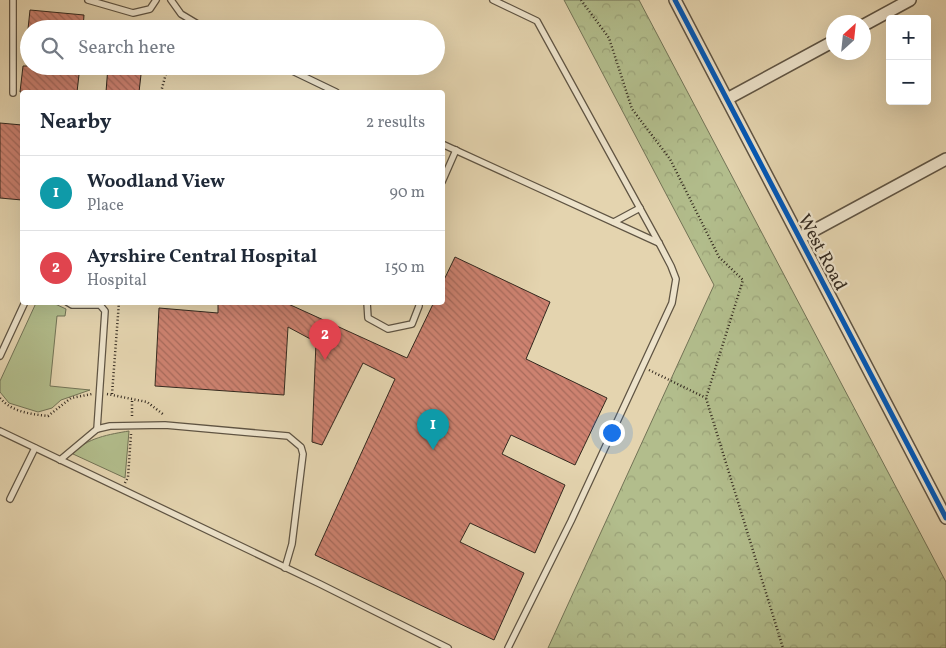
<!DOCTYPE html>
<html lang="en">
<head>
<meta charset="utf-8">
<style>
  :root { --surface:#fff; --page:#f6f6f7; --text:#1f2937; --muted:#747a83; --line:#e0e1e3; --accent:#7c3aed }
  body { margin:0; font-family:Vollkorn,serif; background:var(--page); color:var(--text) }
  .controls { position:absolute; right:15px; top:15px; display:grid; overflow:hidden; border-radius:5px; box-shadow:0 5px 20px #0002 }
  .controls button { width:45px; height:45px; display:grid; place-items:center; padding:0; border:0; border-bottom:1px solid var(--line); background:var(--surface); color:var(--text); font:25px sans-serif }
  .compass { position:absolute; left:826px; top:15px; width:45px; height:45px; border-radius:50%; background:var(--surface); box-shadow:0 5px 20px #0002; rotate:27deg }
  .you { position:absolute; left:611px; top:432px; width:18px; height:18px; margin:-12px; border:4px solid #fff; border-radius:50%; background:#1a73e8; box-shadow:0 0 0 8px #1a73e833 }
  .badge { display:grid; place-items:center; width:32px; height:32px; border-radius:50%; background:var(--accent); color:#fff; font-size:16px; font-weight:700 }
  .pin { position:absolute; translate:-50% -41px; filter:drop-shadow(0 1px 2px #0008) }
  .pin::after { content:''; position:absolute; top:26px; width:18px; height:15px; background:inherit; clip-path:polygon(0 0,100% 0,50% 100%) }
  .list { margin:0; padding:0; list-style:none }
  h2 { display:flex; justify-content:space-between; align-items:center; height:65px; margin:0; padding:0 20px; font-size:21px }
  h2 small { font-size:16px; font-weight:400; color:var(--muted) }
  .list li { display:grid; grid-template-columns:32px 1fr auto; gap:15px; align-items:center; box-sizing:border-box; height:75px; padding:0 20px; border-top:1px solid var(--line) }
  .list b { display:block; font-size:19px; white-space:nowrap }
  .list p { margin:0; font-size:16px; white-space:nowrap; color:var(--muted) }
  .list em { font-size:16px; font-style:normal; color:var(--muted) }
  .icon { flex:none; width:28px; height:28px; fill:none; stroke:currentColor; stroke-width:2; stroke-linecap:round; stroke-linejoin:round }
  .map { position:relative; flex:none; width:946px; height:648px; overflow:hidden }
  .search { position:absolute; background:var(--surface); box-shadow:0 5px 20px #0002; left:20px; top:20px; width:425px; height:55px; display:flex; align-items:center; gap:12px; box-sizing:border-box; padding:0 18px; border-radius:28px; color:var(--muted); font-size:19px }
  .panel { position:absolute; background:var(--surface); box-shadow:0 5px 20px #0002; left:20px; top:90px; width:425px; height:215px; border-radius:5px }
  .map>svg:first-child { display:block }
</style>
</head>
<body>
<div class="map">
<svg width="946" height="648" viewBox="0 0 946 648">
  <defs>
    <pattern id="forest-crowns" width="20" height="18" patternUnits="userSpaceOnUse" patternTransform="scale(1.25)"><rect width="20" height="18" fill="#b2bd8c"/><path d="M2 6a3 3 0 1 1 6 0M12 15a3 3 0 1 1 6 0" fill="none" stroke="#9aa278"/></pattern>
    <pattern id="building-back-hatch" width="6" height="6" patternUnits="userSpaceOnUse" patternTransform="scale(1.25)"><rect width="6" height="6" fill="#cd8270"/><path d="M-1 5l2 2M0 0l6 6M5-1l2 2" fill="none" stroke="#a76a5b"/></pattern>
  </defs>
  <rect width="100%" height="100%" fill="#e4d4af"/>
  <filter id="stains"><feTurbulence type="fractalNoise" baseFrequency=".004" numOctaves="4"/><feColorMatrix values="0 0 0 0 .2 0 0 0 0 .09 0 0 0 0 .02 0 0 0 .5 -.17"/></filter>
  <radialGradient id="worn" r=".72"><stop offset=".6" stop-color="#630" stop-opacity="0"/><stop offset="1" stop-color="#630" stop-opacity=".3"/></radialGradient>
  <g fill="#b2bd8c" stroke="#727356">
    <path d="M36,303H53L66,309L65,316H57L50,386L90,390L61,400L52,408L38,412L9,403L0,392V381Z"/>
    <path d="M129,431L125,478L73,454C85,438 111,434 129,431Z"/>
  </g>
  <path fill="url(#forest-crowns)" stroke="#727356" d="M564,0H639L946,582V648H548L714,285Z"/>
  <g fill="url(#building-back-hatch)" stroke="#33291f">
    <path d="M30,10L84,15L83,29H28Z"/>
    <path d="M23,66H80L77,92H20Z"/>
    <path d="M108,66H142L139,92H106Z"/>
    <path d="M0,123L22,125V200L0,198Z"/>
    <path d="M455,257L550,302L526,359L607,398L575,465L511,435L502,454L565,485L535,553L470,523L460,542L524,573L494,640L315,555L395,379L363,363L322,445L312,442L316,342L288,327L284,395L155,386L159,308L218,313V302H284L407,358L434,302H442V284Z"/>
  </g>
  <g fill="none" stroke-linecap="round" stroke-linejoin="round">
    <defs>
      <g id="lane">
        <path d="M88,0L133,13L150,9L156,0"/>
        <path d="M171,0L181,14L206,29"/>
        <path d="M493,0L537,21L659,243L671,266L676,279L672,303L571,521L508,648"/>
        <path d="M282,66L336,92"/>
        <path d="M13,93V0"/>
        <path d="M442,144L659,243"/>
        <path d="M442,182L456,150"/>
        <path d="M614,222L640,208"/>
        <path d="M67,302L72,305H100L105,311L97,429"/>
        <path d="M367,302L368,318L388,329L412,324L419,306V302"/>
        <path d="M0,356L25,302"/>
        <path d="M0,431L320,584L448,648"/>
        <path d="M60,460L97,429L110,426L165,425L288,436L301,447L303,454L292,544L285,568"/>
        <path d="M10,499L35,448"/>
      </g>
      <g id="street">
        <path d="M675,0L946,518"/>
        <path d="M864,25L910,0"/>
        <path d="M727,99L834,41"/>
        <path d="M800,238L946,159"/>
      </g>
    </defs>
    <use href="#lane" stroke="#5f5443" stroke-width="8"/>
    <use href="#street" stroke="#5f5443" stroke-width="14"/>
    <g stroke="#33291f" stroke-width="2.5" stroke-dasharray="1 2.5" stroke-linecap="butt">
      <path d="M581,0L609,38L632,109L670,159L719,257L743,280L706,398L783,648"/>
      <path d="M161,92L168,66"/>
      <path d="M649,370L706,398"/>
      <path d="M107,394L147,402L164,415"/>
      <path d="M112,394L119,302"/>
      <path d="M0,398C12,412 30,414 48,416L71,398L92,394"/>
      <path d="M132,416V400"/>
      <path d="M125,483L128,477L131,434"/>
    </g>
    <use href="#lane" stroke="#ede3cb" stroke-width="5.5"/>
    <use href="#street" stroke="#ede3cb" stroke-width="11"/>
    <defs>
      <path id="cycleway" d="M675,0L946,518"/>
    </defs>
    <use href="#cycleway" stroke="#ede3cb" stroke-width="8"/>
    <use href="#cycleway" stroke="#0057b8" stroke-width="5"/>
  </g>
  <g text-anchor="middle" stroke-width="4.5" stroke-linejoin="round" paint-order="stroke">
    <g font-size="18" fill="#33291f" stroke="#ede3cb">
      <text transform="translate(823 252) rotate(62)" y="6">West Road</text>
    </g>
  </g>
  <rect width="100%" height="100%" filter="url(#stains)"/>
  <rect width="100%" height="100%" fill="url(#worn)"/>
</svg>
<div class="controls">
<button>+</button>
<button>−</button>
</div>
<svg class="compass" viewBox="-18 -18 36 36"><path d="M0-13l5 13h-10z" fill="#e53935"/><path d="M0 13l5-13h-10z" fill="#747a83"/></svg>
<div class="you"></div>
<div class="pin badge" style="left:433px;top:450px;background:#0f9aa8">1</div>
<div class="pin badge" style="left:325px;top:360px;background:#e0444e">2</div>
<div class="search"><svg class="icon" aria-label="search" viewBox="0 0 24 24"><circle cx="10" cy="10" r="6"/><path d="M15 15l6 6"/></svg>Search here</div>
<section class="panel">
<h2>Nearby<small>2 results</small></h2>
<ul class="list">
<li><span class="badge" style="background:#0f9aa8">1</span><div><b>Woodland View</b><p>Place</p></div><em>90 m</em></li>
<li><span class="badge" style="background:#e0444e">2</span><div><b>Ayrshire Central Hospital</b><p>Hospital</p></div><em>150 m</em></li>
</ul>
</section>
</div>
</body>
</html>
